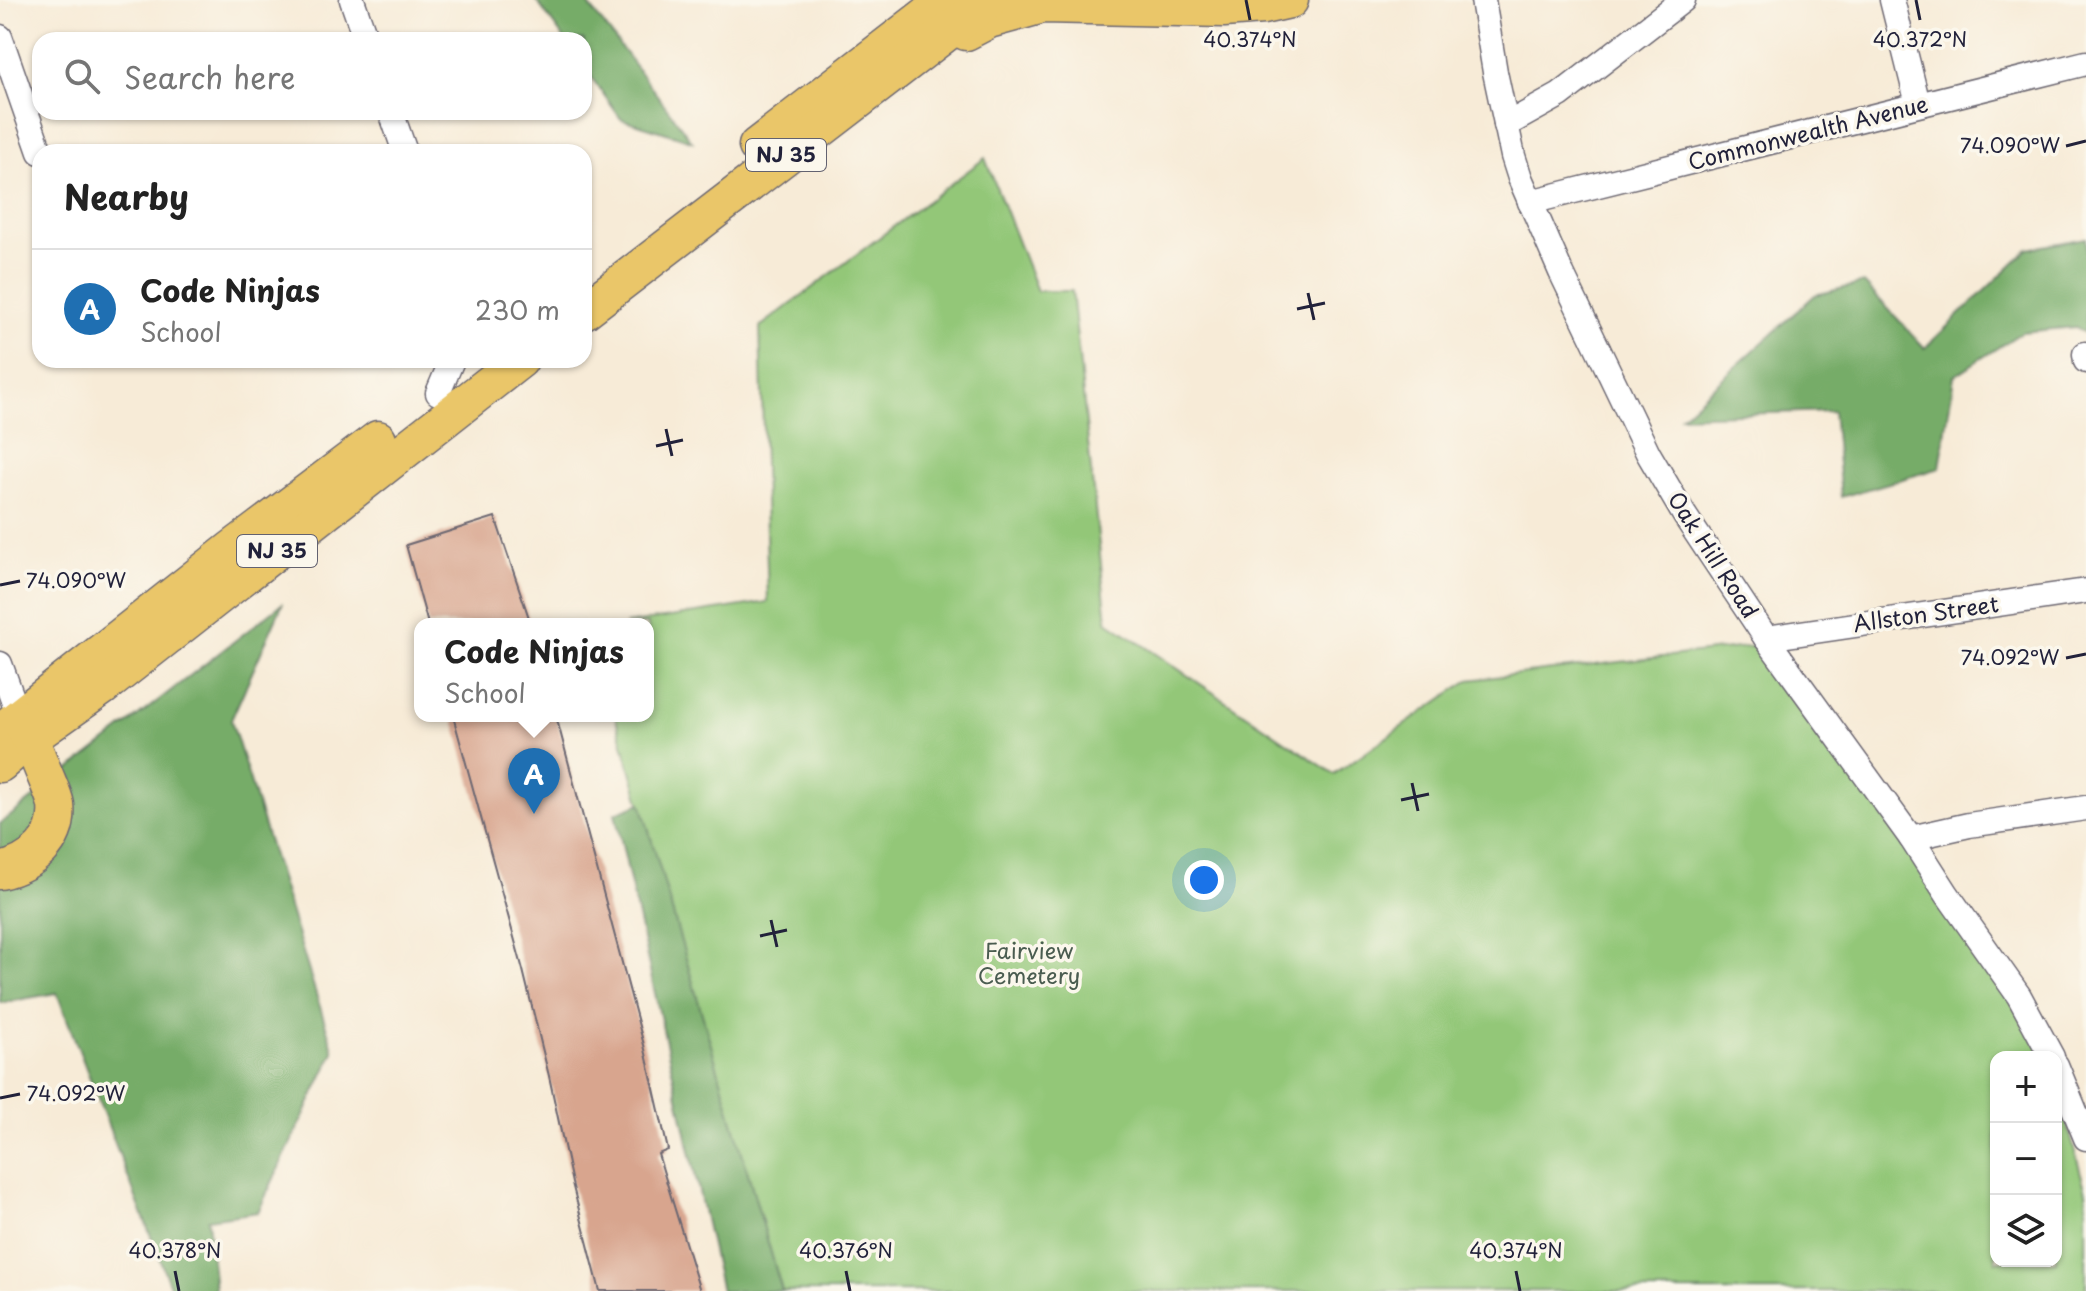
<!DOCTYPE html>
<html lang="en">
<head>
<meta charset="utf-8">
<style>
  :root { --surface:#fff; --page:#f6f6f6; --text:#222; --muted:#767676; --line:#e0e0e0; --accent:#1f6fb2 }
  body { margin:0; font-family:"Playpen Sans",sans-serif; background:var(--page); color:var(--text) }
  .controls { position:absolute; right:24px; bottom:24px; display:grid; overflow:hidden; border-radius:16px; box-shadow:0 2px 6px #0004 }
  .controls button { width:72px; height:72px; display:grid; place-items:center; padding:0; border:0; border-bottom:2px solid var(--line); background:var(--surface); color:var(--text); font:40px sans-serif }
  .you { position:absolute; left:1204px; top:880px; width:28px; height:28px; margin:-20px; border:6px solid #fff; border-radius:50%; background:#1a73e8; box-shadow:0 0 0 12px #1a73e833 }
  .badge { display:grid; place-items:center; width:52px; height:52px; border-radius:50%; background:var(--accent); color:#fff; font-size:26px; font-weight:700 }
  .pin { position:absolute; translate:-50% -66px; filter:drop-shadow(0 2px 4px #0008) }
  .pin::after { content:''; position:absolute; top:42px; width:28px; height:24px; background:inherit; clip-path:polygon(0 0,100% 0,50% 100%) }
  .popup { position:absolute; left:414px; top:618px; width:240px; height:104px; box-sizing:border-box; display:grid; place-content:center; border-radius:16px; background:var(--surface); filter:drop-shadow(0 2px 6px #0005); font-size:26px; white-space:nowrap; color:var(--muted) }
  .popup b { font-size:30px; color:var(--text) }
  .popup::after { content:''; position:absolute; left:50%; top:100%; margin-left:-16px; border:16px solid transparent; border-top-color:var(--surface) }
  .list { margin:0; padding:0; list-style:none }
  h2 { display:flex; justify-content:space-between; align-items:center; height:104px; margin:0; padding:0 32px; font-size:34px }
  h2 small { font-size:26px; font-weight:400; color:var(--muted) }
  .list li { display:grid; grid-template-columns:52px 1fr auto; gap:24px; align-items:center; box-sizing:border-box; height:120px; padding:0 32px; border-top:2px solid var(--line) }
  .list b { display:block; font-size:30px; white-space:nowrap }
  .list p { margin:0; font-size:26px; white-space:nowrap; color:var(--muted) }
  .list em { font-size:26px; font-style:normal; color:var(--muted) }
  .icon { flex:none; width:44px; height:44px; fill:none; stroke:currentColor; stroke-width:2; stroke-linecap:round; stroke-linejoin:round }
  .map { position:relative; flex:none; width:2086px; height:1291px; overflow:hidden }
  .search { position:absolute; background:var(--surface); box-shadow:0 2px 6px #0004; left:32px; top:32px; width:560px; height:88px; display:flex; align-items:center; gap:20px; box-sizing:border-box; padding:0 28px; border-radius:24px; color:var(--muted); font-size:30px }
  .panel { position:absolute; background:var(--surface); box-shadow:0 2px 6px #0004; left:32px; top:144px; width:560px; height:224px; border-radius:24px }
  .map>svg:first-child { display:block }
</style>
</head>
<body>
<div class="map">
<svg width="2086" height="1291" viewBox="0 0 2086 1291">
  <rect width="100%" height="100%" fill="#fbf7ec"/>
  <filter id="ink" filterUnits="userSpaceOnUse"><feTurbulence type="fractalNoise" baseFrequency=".0125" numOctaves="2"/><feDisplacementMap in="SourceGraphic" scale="16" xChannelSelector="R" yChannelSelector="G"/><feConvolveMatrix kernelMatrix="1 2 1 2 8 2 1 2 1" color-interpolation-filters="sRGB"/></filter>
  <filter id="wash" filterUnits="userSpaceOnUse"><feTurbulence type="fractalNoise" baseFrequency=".006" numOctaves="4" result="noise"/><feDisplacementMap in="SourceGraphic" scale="32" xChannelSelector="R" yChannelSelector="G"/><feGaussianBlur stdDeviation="1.8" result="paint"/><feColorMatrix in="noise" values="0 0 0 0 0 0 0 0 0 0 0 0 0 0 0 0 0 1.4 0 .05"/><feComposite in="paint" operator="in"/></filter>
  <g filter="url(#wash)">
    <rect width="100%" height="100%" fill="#f7ebd7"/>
    <path fill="#93c778" stroke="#5a745a" stroke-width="2" d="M985,158L1037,291H1072L1107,621L1334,774L1469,680L1771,644L2049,1057H1996V1261H2056V1083L2086,1192V1291H782L615,716H648V624H625L768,602L760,327Z"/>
    <g fill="#76ac68" stroke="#4c6752" stroke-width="2">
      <path d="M536,0H585L692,141L621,119L584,67V40H565Z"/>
      <path d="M2086,238V334L2076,327L2022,332L1954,376L1940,468L1841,497L1833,411L1681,416L1815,295L1864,283L1925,348L2028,249Z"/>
      <path d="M283,603L231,720L334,1052L258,1212L208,1219L215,1291H172L57,993L0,1003V824Z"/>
      <path d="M641,803L782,1291H721L615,813Z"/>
    </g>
    <g id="blocks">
      <g fill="#d8a58e">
        <path d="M495,517L531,624H428L406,545Z"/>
        <path d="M453,716H556L644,1045L668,1150L658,1154L700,1291H600L572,1183L549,1076L523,970Z"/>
      </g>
    </g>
  </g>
  <g filter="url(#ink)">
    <use href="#blocks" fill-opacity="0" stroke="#6d6872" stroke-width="2"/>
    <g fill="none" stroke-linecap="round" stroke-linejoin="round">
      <defs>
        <g id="minor">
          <path d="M352,0L366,40"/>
          <path d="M1483,0L1495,72L1513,156L1520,178L1561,272L1648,453L1685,516L1766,638L1911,838L1947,894L2019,996L2052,1057"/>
          <path d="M1892,0L1918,104"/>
          <path d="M0,37L40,152"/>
          <path d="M391,112L405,152"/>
          <path d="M1506,125L1560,95L1683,0"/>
          <path d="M1530,202L2086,63"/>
          <path d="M2085,354L2086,361"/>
          <path d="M438,393L452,360"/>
          <path d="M1766,638L2086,591"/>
          <path d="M0,664L19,717"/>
          <path d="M1911,838L1969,825L2086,808"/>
          <path d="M2056,1065L2086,1138"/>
        </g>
        <g id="highway">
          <path d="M966,32L989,20L1043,5L1224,9L1263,6L1290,0"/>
          <path d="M757,146L946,0"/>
          <path d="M584,311L989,0"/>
          <path d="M0,732L232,549L378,439"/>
          <path d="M0,764L30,738L104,686L520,360"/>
          <path d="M0,871C31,864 60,841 56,805C54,795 49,785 45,775C37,756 30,736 19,718"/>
        </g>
      </defs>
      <use href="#minor" stroke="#6d6872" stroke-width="27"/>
      <use href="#highway" stroke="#6d6872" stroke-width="39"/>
      <use href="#minor" stroke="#fff" stroke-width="24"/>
      <use href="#highway" stroke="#eac669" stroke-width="36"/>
    </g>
  </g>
  <path fill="none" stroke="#22223b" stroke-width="3" d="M1246,0L1250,20M1916,0L1920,20M2066,146L2086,141M1308,293L1314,320M1297,309L1325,303M666,429L672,456M656,446L683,440M0,585L20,581M2066,658L2086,654M1412,783L1418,811M1401,800L1429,794M771,920L777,947M760,936L787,930M0,1098L20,1094M175,1271L179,1291M846,1271L850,1291M1516,1271L1520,1291"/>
  <g text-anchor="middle" stroke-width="7" stroke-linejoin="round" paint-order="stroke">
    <g fill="#fbf7ec" stroke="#636270" stroke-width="2">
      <rect x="746" y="139" width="80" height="32" rx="6"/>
      <rect x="237" y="535" width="80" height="32" rx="6"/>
    </g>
    <g font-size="20" font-weight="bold" fill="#22223b">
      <text x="786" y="162">NJ 35</text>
      <text x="277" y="558">NJ 35</text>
    </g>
    <g font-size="22" fill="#22223b" stroke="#fbf7ec">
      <text transform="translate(1808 133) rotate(-14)" y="8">Commonwealth Avenue</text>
      <text transform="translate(1713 555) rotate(57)" y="8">Oak Hill Road</text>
      <text transform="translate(1926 614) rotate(-8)" y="8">Allston Street</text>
    </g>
    <g font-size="22" fill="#4a5c50" stroke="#fbf7ec">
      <text x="1029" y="959">Fairview<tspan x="1029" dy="25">Cemetery</tspan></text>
    </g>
  </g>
  <g font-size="20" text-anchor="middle" fill="#22223b" stroke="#fbf7ec" stroke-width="7" stroke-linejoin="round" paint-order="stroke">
    <text x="1250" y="47">40.374°N</text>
    <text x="1920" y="47">40.372°N</text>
    <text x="2010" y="153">74.090°W</text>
    <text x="76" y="588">74.090°W</text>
    <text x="2010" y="665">74.092°W</text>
    <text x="76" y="1101">74.092°W</text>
    <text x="175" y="1258">40.378°N</text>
    <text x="846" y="1258">40.376°N</text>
    <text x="1516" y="1258">40.374°N</text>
  </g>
</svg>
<div class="controls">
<button>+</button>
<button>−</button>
<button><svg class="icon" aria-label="layers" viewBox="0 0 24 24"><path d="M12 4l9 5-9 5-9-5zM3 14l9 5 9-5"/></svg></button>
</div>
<div class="you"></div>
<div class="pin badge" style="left:534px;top:814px">A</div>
<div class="popup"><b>Code Ninjas</b>School</div>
<div class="search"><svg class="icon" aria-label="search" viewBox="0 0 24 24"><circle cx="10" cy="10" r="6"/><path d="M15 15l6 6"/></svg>Search here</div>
<section class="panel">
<h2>Nearby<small></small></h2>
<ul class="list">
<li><span class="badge">A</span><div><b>Code Ninjas</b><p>School</p></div><em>230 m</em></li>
</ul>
</section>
</div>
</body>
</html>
